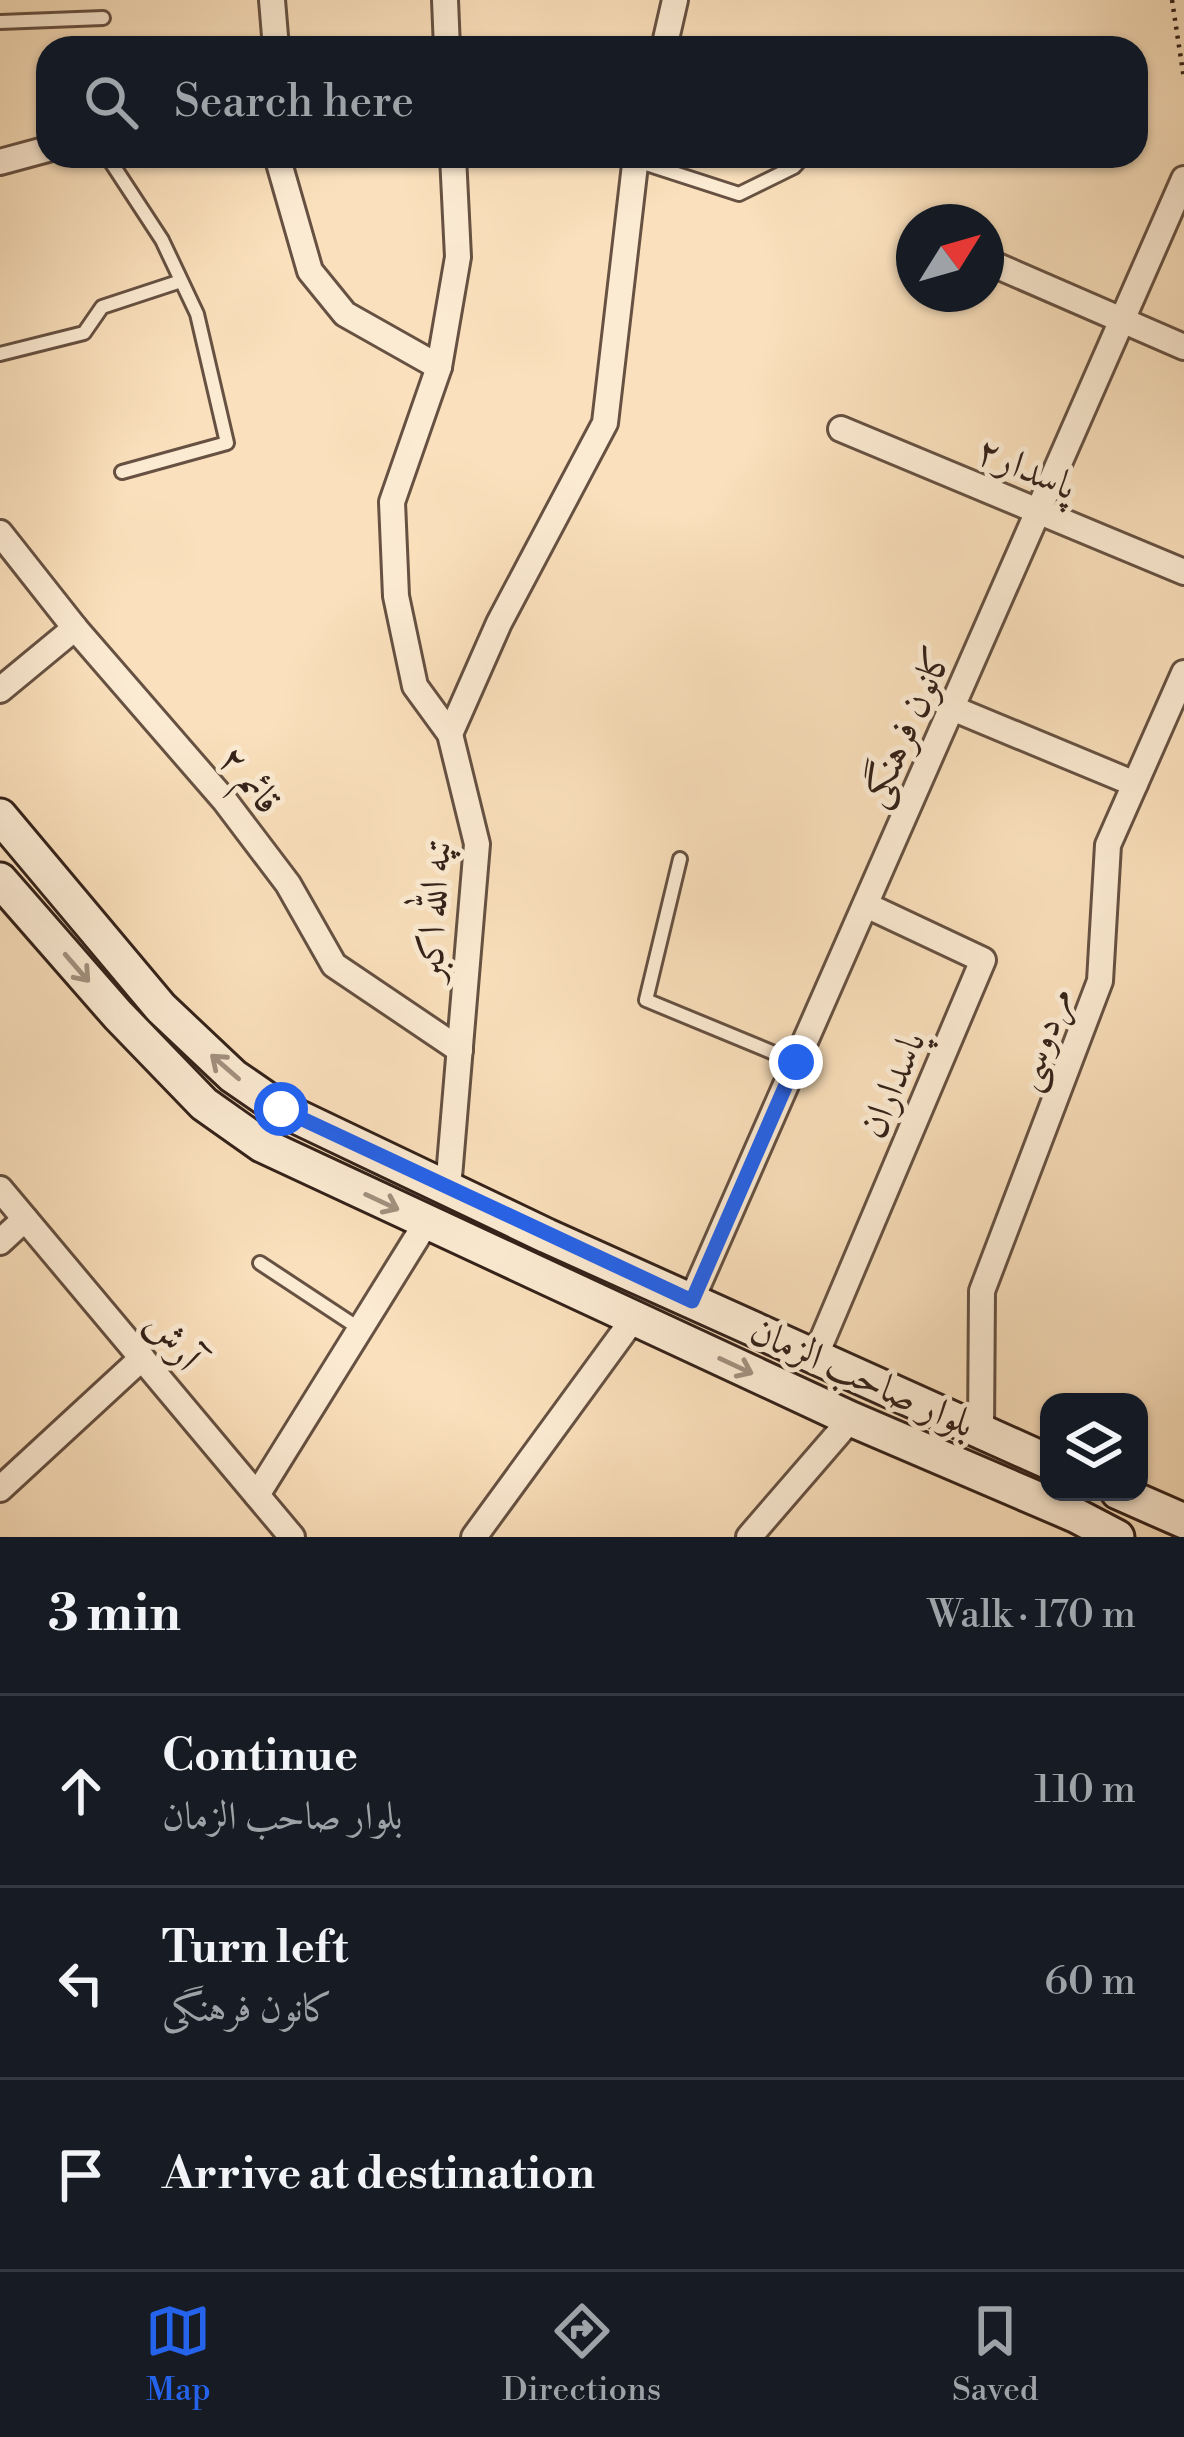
<!DOCTYPE html>
<html lang="en">
<head>
<meta charset="utf-8">
<style>
  :root { --surface:#171b24; --page:#242831; --text:#f1f3f6; --muted:#9ea1a6; --line:#363941; --accent:#2563eb }
  body { margin:0; font-family:"Libre Bodoni",Amiri,serif; background:var(--page); color:var(--text) }
  .controls { position:absolute; right:36px; bottom:36px; display:grid; overflow:hidden; border-radius:24px; box-shadow:0 3px 9px #0004 }
  .controls button { width:108px; height:108px; display:grid; place-items:center; padding:0; border:0; border-bottom:3px solid var(--line); background:var(--surface); color:var(--text); font:60px sans-serif }
  .compass { position:absolute; left:896px; top:204px; width:108px; height:108px; border-radius:50%; background:var(--surface); box-shadow:0 3px 9px #0004; rotate:53deg }
  .stop { position:absolute; width:36px; height:36px; margin:-27px; border:9px solid #2563eb; border-radius:50%; background:#fff }
  .stop.end { background:#2563eb; border-color:#fff; box-shadow:0 3px 12px #0008 }
  .list { margin:0; padding:0; list-style:none }
  h2 { display:flex; justify-content:space-between; align-items:center; height:156px; margin:0; padding:0 48px; font-size:51px }
  h2 small { font-size:39px; font-weight:400; color:var(--muted) }
  .list li { display:grid; grid-template-columns:78px 1fr auto; gap:36px; align-items:center; box-sizing:border-box; height:192px; padding:0 48px; border-top:3px solid var(--line) }
  .list b { display:block; font-size:45px; white-space:nowrap }
  .list p { margin:0; font-size:39px; white-space:nowrap; color:var(--muted) }
  .list em { font-size:39px; font-style:normal; color:var(--muted) }
  .icon { flex:none; width:66px; height:66px; fill:none; stroke:currentColor; stroke-width:2; stroke-linecap:round; stroke-linejoin:round }
  .map { position:relative; flex:none; width:1184px; height:1537px; overflow:hidden }
  .search { position:absolute; background:var(--surface); box-shadow:0 3px 9px #0004; left:36px; right:36px; top:36px; height:132px; display:flex; align-items:center; gap:30px; box-sizing:border-box; padding:0 42px; border-radius:36px; color:var(--muted); font-size:45px }
  .sheet { height:732px; background:var(--surface) }
  nav { display:flex; justify-content:space-around; align-items:center; box-sizing:border-box; height:168px; border-top:3px solid var(--line); background:var(--surface); font-size:33px; color:var(--muted) }
  nav a { display:grid; justify-items:center; gap:6px }
  nav .on { color:var(--accent) }
  .map>svg:first-child { display:block }
</style>
</head>
<body>
<div class="map">
<svg width="1184" height="1537" viewBox="0 0 1184 1537">
  <rect width="100%" height="100%" fill="#fae0bc"/>
  <filter id="stains"><feTurbulence type="fractalNoise" baseFrequency=".00167" numOctaves="4"/><feColorMatrix values="0 0 0 0 .2 0 0 0 0 .09 0 0 0 0 .02 0 0 0 .5 -.17"/></filter>
  <radialGradient id="worn" r=".72"><stop offset=".6" stop-color="#630" stop-opacity="0"/><stop offset="1" stop-color="#630" stop-opacity=".3"/></radialGradient>
  <g fill="none" stroke-linecap="round" stroke-linejoin="round">
    <defs>
      <g id="lane">
        <path d="M0,22L103,18"/>
        <path d="M107,156L162,240L197,314L227,443L122,472"/>
        <path d="M637,161L739,194L794,167L804,156"/>
        <path d="M0,354L84,333L102,307L181,281"/>
        <path d="M680,859L646,1000L796,1062"/>
        <path d="M260,1263L360,1329"/>
      </g>
      <g id="street">
        <path d="M272,0L276,48"/>
        <path d="M445,0L447,48"/>
        <path d="M664,48L675,0"/>
        <path d="M277,156L310,271L345,314L439,367"/>
        <path d="M0,162L48,149"/>
        <path d="M986,261L1184,347"/>
        <path d="M841,429L1184,572"/>
        <path d="M0,533L75,628L225,801L288,884L334,965L460,1050"/>
        <path d="M0,690L75,628"/>
        <path d="M952,708L1135,784"/>
        <path d="M450,734L499,623L605,423L636,156"/>
        <path d="M0,1189L292,1537"/>
        <path d="M448,1189L477,844L450,734L415,686L396,596L392,502L439,367L458,257L453,156"/>
        <path d="M0,1242L25,1219"/>
        <path d="M691,1301L1184,179"/>
        <path d="M815,1357L983,960L866,905"/>
        <path d="M981,1432L982,1291L1100,981L1108,845L1184,673"/>
        <path d="M0,1489L142,1358"/>
        <path d="M257,1495L426,1223"/>
        <path d="M474,1537L634,1318"/>
        <path d="M749,1537L851,1419"/>
      </g>
      <g id="secondary">
        <path d="M0,816L161,1008L233,1076L281,1109L547,1236L1049,1462"/>
        <path d="M0,880L118,1015L204,1104L262,1145L851,1419L1075,1515L1117,1537"/>
        <path d="M1118,1492L1184,1521"/>
      </g>
    </defs>
    <use href="#lane" stroke="#665142" stroke-width="18"/>
    <use href="#street" stroke="#665142" stroke-width="30"/>
    <use href="#secondary" stroke="#342119" stroke-width="39"/>
    <path stroke="#342119" stroke-width="4.5" stroke-dasharray="3 6" stroke-linecap="butt" d="M1172,0L1184,79"/>
    <use href="#lane" stroke="#fcebd3" stroke-width="12"/>
    <use href="#street" stroke="#fcebd3" stroke-width="24"/>
    <use href="#secondary" stroke="#fcebd3" stroke-width="33"/>
  </g>
  <defs><path id="oneway-shaft" d="M-6 0H5M1.5-3L5.5 0L1.5 3" fill="none" stroke-width="1.6" stroke-linecap="round" stroke-linejoin="round" transform="scale(3)"/></defs>
  <g stroke="#a2907f">
    <use href="#oneway-shaft" transform="translate(77 968) rotate(49)"/>
    <use href="#oneway-shaft" transform="translate(225 1067) rotate(-139)"/>
    <use href="#oneway-shaft" transform="translate(382 1202) rotate(25)"/>
    <use href="#oneway-shaft" transform="translate(736 1366) rotate(25)"/>
  </g>
  <g fill="none" stroke-linecap="round" stroke-linejoin="round">
    <path stroke="#2563eb" stroke-width="15" d="M281,1109L692,1301L796,1062"/>
  </g>
  <g text-anchor="middle" stroke-width="10" stroke-linejoin="round" paint-order="stroke">
    <g font-size="39" fill="#342119" stroke="#fcebd3">
      <text transform="translate(1027 467) rotate(23)" y="14">پاسدار۲</text>
      <text transform="translate(905 726) rotate(-66)" y="14">کانون فرهنگی</text>
      <text transform="translate(251 779) rotate(51)" y="14">قائم ۲</text>
      <text transform="translate(432 910) rotate(-87)" y="14">تپه الله اکبر</text>
      <text transform="translate(1041 1038) rotate(-70)" y="14">مردوسی</text>
      <text transform="translate(891 1084) rotate(-67)" y="14">پاسداران</text>
      <text transform="translate(174 1340) rotate(50)" y="14">آرش</text>
      <text transform="translate(863 1376) rotate(24)" y="14">بلوار صاحب الزمان</text>
    </g>
  </g>
  <rect width="100%" height="100%" filter="url(#stains)"/>
  <rect width="100%" height="100%" fill="url(#worn)"/>
</svg>
<div class="controls">
<button><svg class="icon" aria-label="layers" viewBox="0 0 24 24"><path d="M12 4l9 5-9 5-9-5zM3 14l9 5 9-5"/></svg></button>
</div>
<svg class="compass" viewBox="-18 -18 36 36"><path d="M0-13l5 13h-10z" fill="#e53935"/><path d="M0 13l5-13h-10z" fill="#9ea1a6"/></svg>
<div class="stop" style="left:281px;top:1109px"></div>
<div class="stop end" style="left:796px;top:1062px"></div>
<div class="search"><svg class="icon" aria-label="search" viewBox="0 0 24 24"><circle cx="10" cy="10" r="6"/><path d="M15 15l6 6"/></svg>Search here</div>
</div>
<section class="sheet">
<h2>3 min<small>Walk · 170 m</small></h2>
<ul class="list">
<li><svg class="icon" aria-label="ahead" viewBox="0 0 24 24"><path d="M12 20V5M6 11l6-6 6 6"/></svg><div><b>Continue</b><p>بلوار صاحب الزمان</p></div><em>110 m</em></li>
<li><svg class="icon" aria-label="left" viewBox="0 0 24 24"><path d="M17 20v-9H6M10 6l-5 5 5 5"/></svg><div><b>Turn left</b><p>کانون فرهنگی</p></div><em>60 m</em></li>
<li><svg class="icon" aria-label="arrive" viewBox="0 0 24 24"><path d="M6 21V4h12l-3 4 3 4H6"/></svg><div><b>Arrive at destination</b></div></li>
</ul>
</section>
<nav>
<a class="on"><svg class="icon" aria-label="map" viewBox="0 0 24 24"><path d="M3 6l6-2 6 2 6-2v14l-6 2-6-2-6 2zM9 4v14M15 6v14"/></svg>Map</a>
<a><svg class="icon" aria-label="directions" viewBox="0 0 24 24"><path d="M12 3l9 9-9 9-9-9zM9 14v-3h6M13 9l2 2-2 2"/></svg>Directions</a>
<a><svg class="icon" aria-label="saved" viewBox="0 0 24 24"><path d="M7 4h10v16l-5-4-5 4z"/></svg>Saved</a>
</nav>
</body>
</html>
